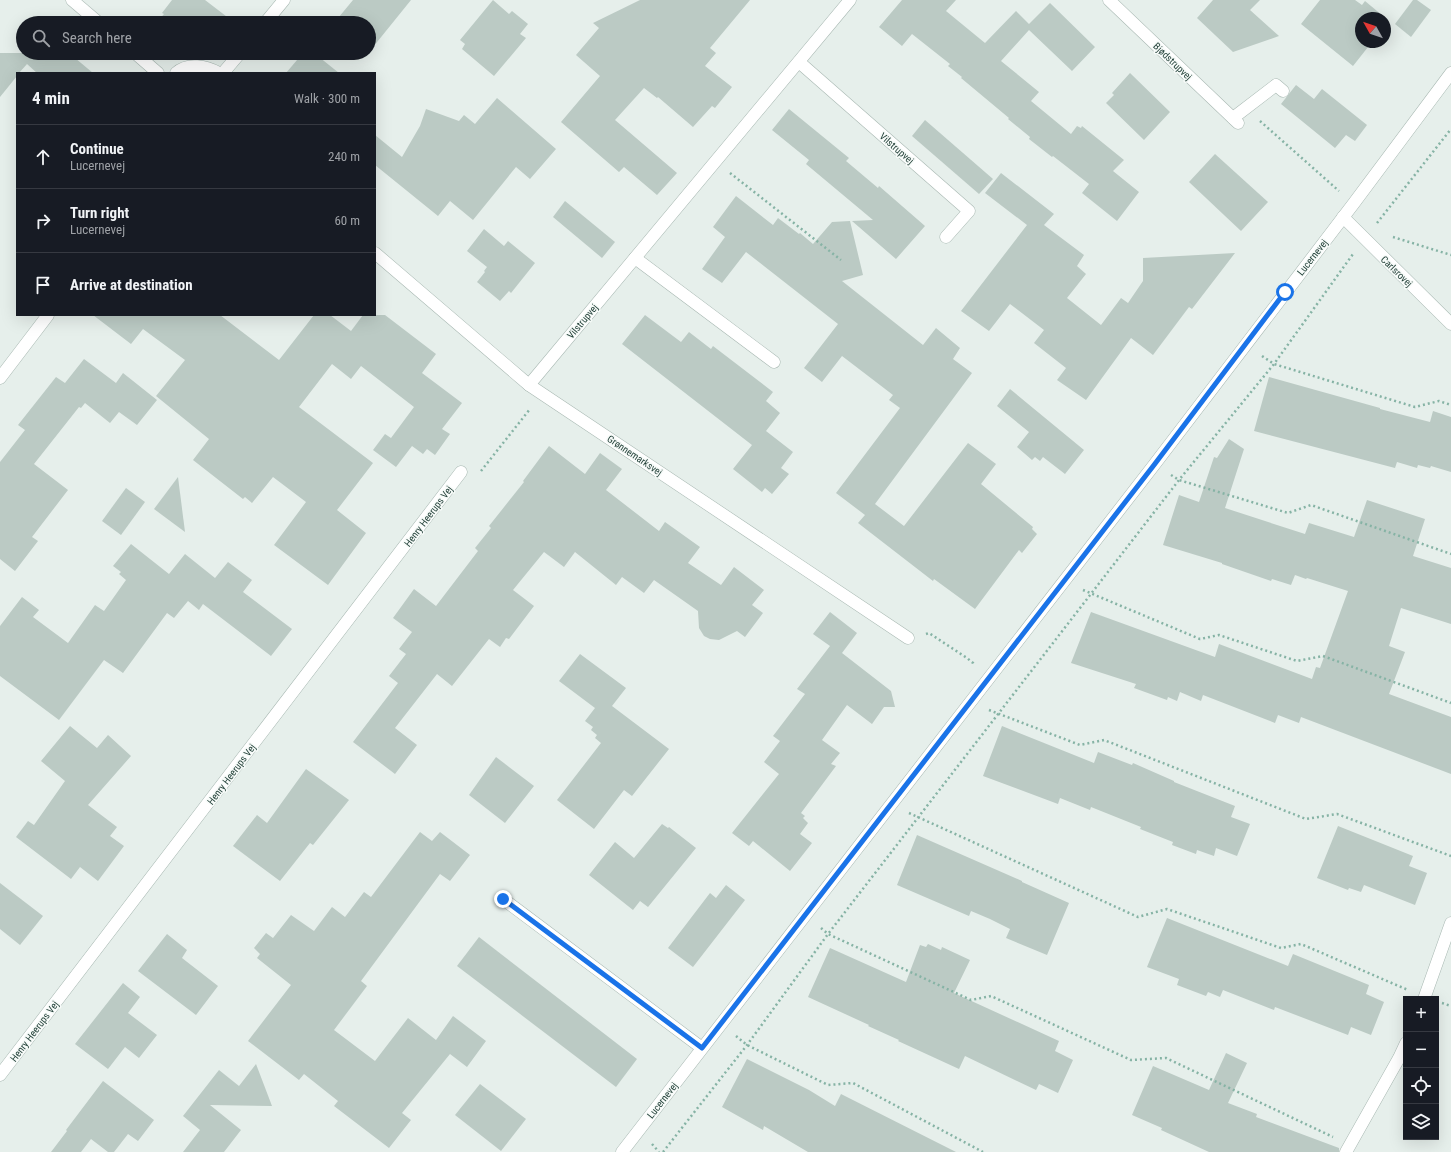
<!DOCTYPE html>
<html lang="en">
<head>
<meta charset="utf-8">
<style>
  :root { --surface:#171b24; --page:#20242c; --text:#f1f3f6; --muted:#9ea1a6; --line:#363941 }
  body { margin:0; font-family:"Roboto Condensed",sans-serif; background:var(--page); color:var(--text) }
  .controls { position:absolute; right:12px; bottom:12px; display:grid; overflow:hidden; border-radius:0px; box-shadow:0 4px 16px #0002 }
  .controls button { width:36px; height:36px; display:grid; place-items:center; padding:0; border:0; border-bottom:1px solid var(--line); background:var(--surface); color:var(--text); font:20px sans-serif }
  .compass { position:absolute; left:1355px; top:12px; width:36px; height:36px; border-radius:50%; background:var(--surface); box-shadow:0 4px 16px #0002; rotate:310deg }
  .stop { position:absolute; width:12px; height:12px; margin:-9px; border:3px solid #1a73e8; border-radius:50%; background:#fff }
  .stop.end { background:#1a73e8; border-color:#fff; box-shadow:0 1px 4px #0008 }
  .list { margin:0; padding:0; list-style:none }
  h2 { display:flex; justify-content:space-between; align-items:center; height:52px; margin:0; padding:0 16px; font-size:17px }
  h2 small { font-size:13px; font-weight:400; color:var(--muted) }
  .list li { display:grid; grid-template-columns:26px 1fr auto; gap:12px; align-items:center; box-sizing:border-box; height:64px; padding:0 16px; border-top:1px solid var(--line) }
  .list b { display:block; font-size:15px; white-space:nowrap }
  .list p { margin:0; font-size:13px; white-space:nowrap; color:var(--muted) }
  .list em { font-size:13px; font-style:normal; color:var(--muted) }
  .icon { flex:none; width:22px; height:22px; fill:none; stroke:currentColor; stroke-width:2; stroke-linecap:round; stroke-linejoin:round }
  .map { position:relative; flex:none; width:1451px; height:1152px; overflow:hidden }
  .search { position:absolute; background:var(--surface); box-shadow:0 4px 16px #0002; left:16px; top:16px; width:360px; height:44px; display:flex; align-items:center; gap:10px; box-sizing:border-box; padding:0 14px; border-radius:22px; color:var(--muted); font-size:15px }
  .panel { position:absolute; background:var(--surface); box-shadow:0 4px 16px #0002; left:16px; top:72px; width:360px; height:244px; border-radius:0px }
  .map>svg:first-child { display:block }
</style>
</head>
<body>
<div class="map">
<svg width="1451" height="1152" viewBox="0 0 1451 1152">
  <rect width="100%" height="100%" fill="#e6efeb"/>
  <g fill="#bbcac4">
    <path d="M172,0H205L235,23H156L164,14L162,13Z"/>
    <path d="M353,0H411L369,52V23H334Z"/>
    <path d="M493,0L509,14L512,11L528,24L520,34L526,38L494,76L462,49L465,44L460,40Z"/>
    <path d="M640,0H750L710,48L716,53L705,66L732,87L715,108L712,106L693,127L658,97L657,98L644,88L615,120L677,173L657,195L624,167L619,172L561,122L600,76L576,55L599,28L593,23Z"/>
    <path d="M902,0H956L946,11L985,43L1016,11L1029,24L1050,3L1095,47L1072,71L1029,30L1001,61L1039,92L1031,101L1071,134L1077,126L1081,128L1082,126L1124,160L1113,171L1139,192L1117,221L1082,193L1089,184L1053,156L1052,157L1029,139L1030,137L1008,119L1009,118L961,78L962,77L948,66L950,64L912,34L902,46L879,27Z"/>
    <path d="M1213,0H1260L1250,10L1279,36L1233,52L1197,18Z"/>
    <path d="M1320,0H1355L1362,5L1365,1L1389,21L1385,26V18H1361V42H1372L1353,66L1301,24Z"/>
    <path d="M1413,0H1417L1431,10L1411,37L1395,24Z"/>
    <path d="M0,53H69L93,73H37L27,64L19,73H17V76L0,97Z"/>
    <path d="M303,53H314L339,73H286Z"/>
    <path d="M1130,73L1170,112L1144,140L1106,103L1114,95L1112,93Z"/>
    <path d="M1296,85L1314,99L1322,89L1367,125L1355,141L1346,135L1335,148L1281,104Z"/>
    <path d="M497,98L556,149L530,179L516,167L473,220L450,201L438,216L375,165V135L402,157L420,126L426,109L459,121L464,115L475,124Z"/>
    <path d="M789,109L849,158L846,161L878,188L879,186L925,226L896,259L852,221L873,220L806,164L809,160L772,130Z"/>
    <path d="M925,120L993,179L979,194L912,136Z"/>
    <path d="M1215,154L1268,202L1241,231L1189,182Z"/>
    <path d="M1001,173L1054,214L1044,225L1084,255L1077,266L1086,274L1067,298L1101,325L1121,298L1128,303L1143,281V258L1235,253L1192,309L1189,307L1153,355L1131,338L1086,400L1057,380L1066,368L1034,343L1044,330L1010,304L989,331L961,311L1027,225L985,193Z"/>
    <path d="M736,196L773,225L778,218L799,234L800,233L813,244L832,222L850,221L863,275L842,281L923,345L936,328L960,348L953,359L972,373L875,504L904,526L968,443L996,464L981,484L1033,527L1032,529L1037,534L1022,553L1019,550L975,609L934,579L933,581L858,523L865,515L836,493L900,408L889,400L893,395L842,356L822,382L804,368L838,324L746,252L722,283L702,269L725,237L713,227Z"/>
    <path d="M565,201L615,242L602,258L553,217Z"/>
    <path d="M484,229L504,246L508,241L535,263L511,293L509,291L500,301L477,282L485,272L484,271L487,267L467,251Z"/>
    <path d="M93,315H220L279,360L314,315H330L351,331L363,315H385L436,354L422,373L462,403L442,429L450,434L435,455L427,449L423,454L412,446L396,467L373,450L385,434L391,438L414,407L361,366L351,379L332,364L299,407L373,463L337,510L366,533L328,585L274,545L306,502L273,477L252,503L245,497L243,499L193,460L209,439L156,396L185,360L143,329L131,344Z"/>
    <path d="M645,315L681,342L689,332L711,349L713,346L773,392L766,401L780,413L766,431L793,452L781,468L789,474L772,494L765,488L762,492L733,469L752,445L622,344Z"/>
    <path d="M84,359L116,383L123,373L157,400L137,425L119,412L110,423L85,403L81,408L79,407L34,464L68,490L32,537L38,541L15,571L0,559V462L25,430L18,425L56,377L65,383Z"/>
    <path d="M1269,377L1380,408V409L1430,422L1433,411L1451,417V472L1431,466L1430,468L1418,465L1417,468L1397,462L1395,468L1254,431Z"/>
    <path d="M1010,389L1084,450L1065,474L1043,457L1040,461L1035,457L1032,460L1017,447L1029,432L997,406Z"/>
    <path d="M1229,439L1244,449L1225,508L1305,534L1309,523L1354,537L1367,500L1425,519L1413,556L1451,568V624L1401,608L1389,646L1405,652L1389,694L1451,717V774L1301,717L1299,723L1278,715L1275,723L1203,695L1201,701L1180,692L1177,701L1168,697L1167,700L1134,688L1136,684L1071,663L1091,612L1215,657L1219,644L1312,679L1316,667L1320,668L1348,591L1307,578L1306,579L1295,575L1291,585L1272,579L1271,581L1222,564V563L1163,545L1179,495L1199,502L1214,457L1217,458Z"/>
    <path d="M549,446L585,474L600,453L622,469L606,490L659,531L665,522L700,547L688,563L721,585L734,567L764,590L752,605L763,613L745,637L737,631L719,640L710,639L704,636L699,628L698,611L654,580L644,593L622,577L616,585L575,552L564,567L544,552L513,590L534,606L509,639L506,638L500,647L489,639L452,686L437,674L395,728L417,745L395,774L353,742L398,683L389,676L406,654L399,649L412,632L393,618L414,589L436,606L478,551L475,548L491,528L489,526L524,482L523,481Z"/>
    <path d="M178,477L185,532L154,509Z"/>
    <path d="M126,488L145,502L121,535L102,521Z"/>
    <path d="M131,544L169,574L185,554L215,578L228,562L252,580L243,592L292,629L271,656L203,604L199,610L188,601L174,618L167,613L123,673L104,660L59,720L0,676V626L22,597L39,610L33,617L68,643L95,605L104,611L126,580L119,574L121,572L113,566Z"/>
    <path d="M830,612L857,633L842,653L891,691L895,707H884L872,724L847,705L822,740L840,753L831,764L836,766L801,813L805,816L803,818L808,823L800,834L812,843L790,871L753,841L749,846L732,833L779,774L764,762L780,741L773,736L805,694L797,689L830,646L813,634Z"/>
    <path d="M580,654L626,688L612,706L669,749L632,796L624,790L594,829L557,800L601,743L595,738L597,735L591,730L593,727L585,721L595,708L559,681Z"/>
    <path d="M70,726L97,748L108,735L131,756L88,805L117,827L110,836L124,846L98,881L80,867L71,879L16,837L28,821L34,825L65,781L41,761Z"/>
    <path d="M1002,726L1094,763L1098,752L1132,765L1133,763L1174,781V782L1235,806L1231,817L1250,824L1237,856L1216,848L1214,856L1197,850L1196,854L1172,845L1173,842L1140,829L1141,827L1091,807L1090,810L1060,798L1058,804L983,776Z"/>
    <path d="M496,757L534,786L505,823L469,795Z"/>
    <path d="M306,769L349,800L313,845L310,843L280,881L233,846L257,815L267,823Z"/>
    <path d="M662,824L668,828L669,827L696,848L648,907L640,901L633,910L589,875L615,842L634,858Z"/>
    <path d="M1338,826L1413,856L1409,866L1427,873L1415,905L1364,885L1361,892L1349,888L1348,890L1317,878Z"/>
    <path d="M420,832L432,841L440,832L470,855L450,881L440,874L361,981L367,986L334,1030L375,1061L408,1018L436,1040L453,1016L486,1041L467,1067L450,1054L402,1113L411,1120L389,1148L334,1106L338,1101L304,1074L299,1080L248,1041L291,985L257,958L260,954L254,948L266,933L273,938L291,915L314,931L332,907L345,917L364,892L371,897Z"/>
    <path d="M917,835L1022,881V882L1069,903L1047,955L1006,938L1010,929L990,919L971,911L969,916L897,885Z"/>
    <path d="M0,883L43,916L20,945L0,929Z"/>
    <path d="M726,885L745,900L693,967L668,948L710,893L716,898Z"/>
    <path d="M1167,918L1288,966L1293,954L1369,985L1366,994L1384,1002L1371,1035L1351,1027L1348,1035L1275,1007L1274,1010L1223,990L1220,997L1208,992L1206,996L1177,985L1179,979L1147,967Z"/>
    <path d="M167,934L187,950L182,958L218,986L196,1015L138,971Z"/>
    <path d="M479,937L637,1059L616,1087L457,966Z"/>
    <path d="M928,944L941,950L942,947L970,960L954,993L1059,1041L1055,1051L1073,1060L1058,1093L1039,1084L1036,1090L965,1056L959,1069L898,1041L899,1040L868,1026L869,1025L808,997L830,948L906,982L920,945L926,947Z"/>
    <path d="M123,983L140,997L128,1013L157,1035L139,1058L125,1047L108,1069L75,1044Z"/>
    <path d="M1226,1053L1247,1063L1228,1103L1257,1114L1256,1117L1339,1148V1152H1209L1161,1130L1162,1128L1132,1115L1153,1066L1209,1090Z"/>
    <path d="M747,1059L809,1090L835,1106L841,1094L956,1152H808L764,1126L763,1130L722,1107Z"/>
    <path d="M256,1064L272,1106L210,1105L241,1130L224,1152H183L200,1130L183,1116L219,1070L239,1086Z"/>
    <path d="M103,1081L154,1120L138,1141L128,1134L114,1152H108L91,1139L81,1152H51L67,1131L66,1130Z"/>
    <path d="M480,1084L526,1119L501,1151L455,1115Z"/>
  </g>
  <g fill="none" stroke-linecap="round" stroke-linejoin="round">
    <defs>
      <path id="lane" d="M1233,118L1276,85L1283,91"/>
      <g id="street">
        <path d="M72,0L99,23"/>
        <path d="M1109,0L1238,123"/>
        <path d="M265,23L284,0"/>
        <path d="M135,53L158,73"/>
        <path d="M799,62L969,211L946,237"/>
        <path d="M176,73C188,62 206,66 219,73"/>
        <path d="M223,73L240,53"/>
        <path d="M1343,217L1451,324"/>
        <path d="M375,253L529,385L908,638"/>
        <path d="M635,258L774,362"/>
        <path d="M0,378L48,315"/>
        <path d="M529,385L850,0"/>
        <path d="M503,899L702,1048"/>
        <path d="M1424,999L1451,923"/>
        <path d="M0,1075L461,472"/>
        <path d="M622,1152L1154,465L1354,203L1451,73"/>
        <path d="M1346,1152L1399,1058L1406,1043"/>
      </g>
    </defs>
    <use href="#lane" stroke="#a8b8b2" stroke-width="13"/>
    <use href="#street" stroke="#a8b8b2" stroke-width="13"/>
    <g stroke="#86b3a5" stroke-width="2.5" stroke-dasharray="2 3" stroke-linecap="butt">
      <path d="M1260,121L1339,191"/>
      <path d="M730,173L841,260"/>
      <path d="M1377,223L1451,129"/>
      <path d="M1393,237L1451,255"/>
      <path d="M1262,356L1274,364L1415,407L1439,401L1451,405"/>
      <path d="M481,471L530,409"/>
      <path d="M1171,475L1179,480L1288,513L1311,505L1451,554"/>
      <path d="M1083,590L1200,639L1219,635L1297,661L1323,656L1451,703"/>
      <path d="M926,634L929,633L967,658L973,663L974,666"/>
      <path d="M989,710L1080,745L1104,740L1306,819L1337,814L1451,856"/>
      <path d="M909,813L1138,917L1167,909L1281,948L1301,944L1408,990"/>
      <path d="M821,928L828,934L971,1000L991,996L1131,1060L1166,1058L1333,1137"/>
      <path d="M1442,1003L1451,1006"/>
      <path d="M736,1036L747,1045L828,1085L853,1083L983,1152"/>
      <path d="M652,1144L659,1152"/>
      <path d="M663,1152L747,1045L828,934L1179,480L1274,364L1353,254"/>
    </g>
    <use href="#lane" stroke="#fff" stroke-width="12"/>
    <use href="#street" stroke="#fff" stroke-width="12"/>
  </g>
  <g fill="none" stroke-linecap="round" stroke-linejoin="round">
    <path stroke="#1a73e8" stroke-width="5" d="M503,899L702,1048L1154,465L1285,292"/>
  </g>
  <g text-anchor="middle" stroke-width="3" stroke-linejoin="round" paint-order="stroke">
    <g font-size="10" fill="#24423a" stroke="#f7fbf9">
      <text transform="translate(1173 61) rotate(44)" y="4">Bjødstrupvej</text>
      <text transform="translate(897 148) rotate(41)" y="4">Vilstrupvej</text>
      <text transform="translate(1312 257) rotate(-52)" y="4">Lucernevej</text>
      <text transform="translate(1397 271) rotate(44)" y="4">Carlsrovej</text>
      <text transform="translate(582 321) rotate(-50)" y="4">Vilstrupvej</text>
      <text transform="translate(635 455) rotate(34)" y="4">Grønnemarksvej</text>
      <text transform="translate(428 516) rotate(-53)" y="4">Henry Heerups Vej</text>
      <text transform="translate(231 774) rotate(-53)" y="4">Henry Heerups Vej</text>
      <text transform="translate(34 1031) rotate(-53)" y="4">Henry Heerups Vej</text>
      <text transform="translate(662 1100) rotate(-52)" y="4">Lucernevej</text>
    </g>
  </g>
</svg>
<div class="controls">
<button>+</button>
<button>−</button>
<button><svg class="icon" aria-label="locate" viewBox="0 0 24 24"><circle cx="12" cy="12" r="6"/><path d="M12 2v4M12 18v4M2 12h4M18 12h4"/></svg></button>
<button><svg class="icon" aria-label="layers" viewBox="0 0 24 24"><path d="M12 4l9 5-9 5-9-5zM3 14l9 5 9-5"/></svg></button>
</div>
<svg class="compass" viewBox="-18 -18 36 36"><path d="M0-13l5 13h-10z" fill="#e53935"/><path d="M0 13l5-13h-10z" fill="#9ea1a6"/></svg>
<div class="stop" style="left:1285px;top:292px"></div>
<div class="stop end" style="left:503px;top:899px"></div>
<div class="search"><svg class="icon" aria-label="search" viewBox="0 0 24 24"><circle cx="10" cy="10" r="6"/><path d="M15 15l6 6"/></svg>Search here</div>
<section class="panel">
<h2>4 min<small>Walk · 300 m</small></h2>
<ul class="list">
<li><svg class="icon" aria-label="ahead" viewBox="0 0 24 24"><path d="M12 20V5M6 11l6-6 6 6"/></svg><div><b>Continue</b><p>Lucernevej</p></div><em>240 m</em></li>
<li><svg class="icon" aria-label="right" viewBox="0 0 24 24"><path d="M7 20v-9h11M14 6l5 5-5 5"/></svg><div><b>Turn right</b><p>Lucernevej</p></div><em>60 m</em></li>
<li><svg class="icon" aria-label="arrive" viewBox="0 0 24 24"><path d="M6 21V4h12l-3 4 3 4H6"/></svg><div><b>Arrive at destination</b></div></li>
</ul>
</section>
</div>
</body>
</html>
